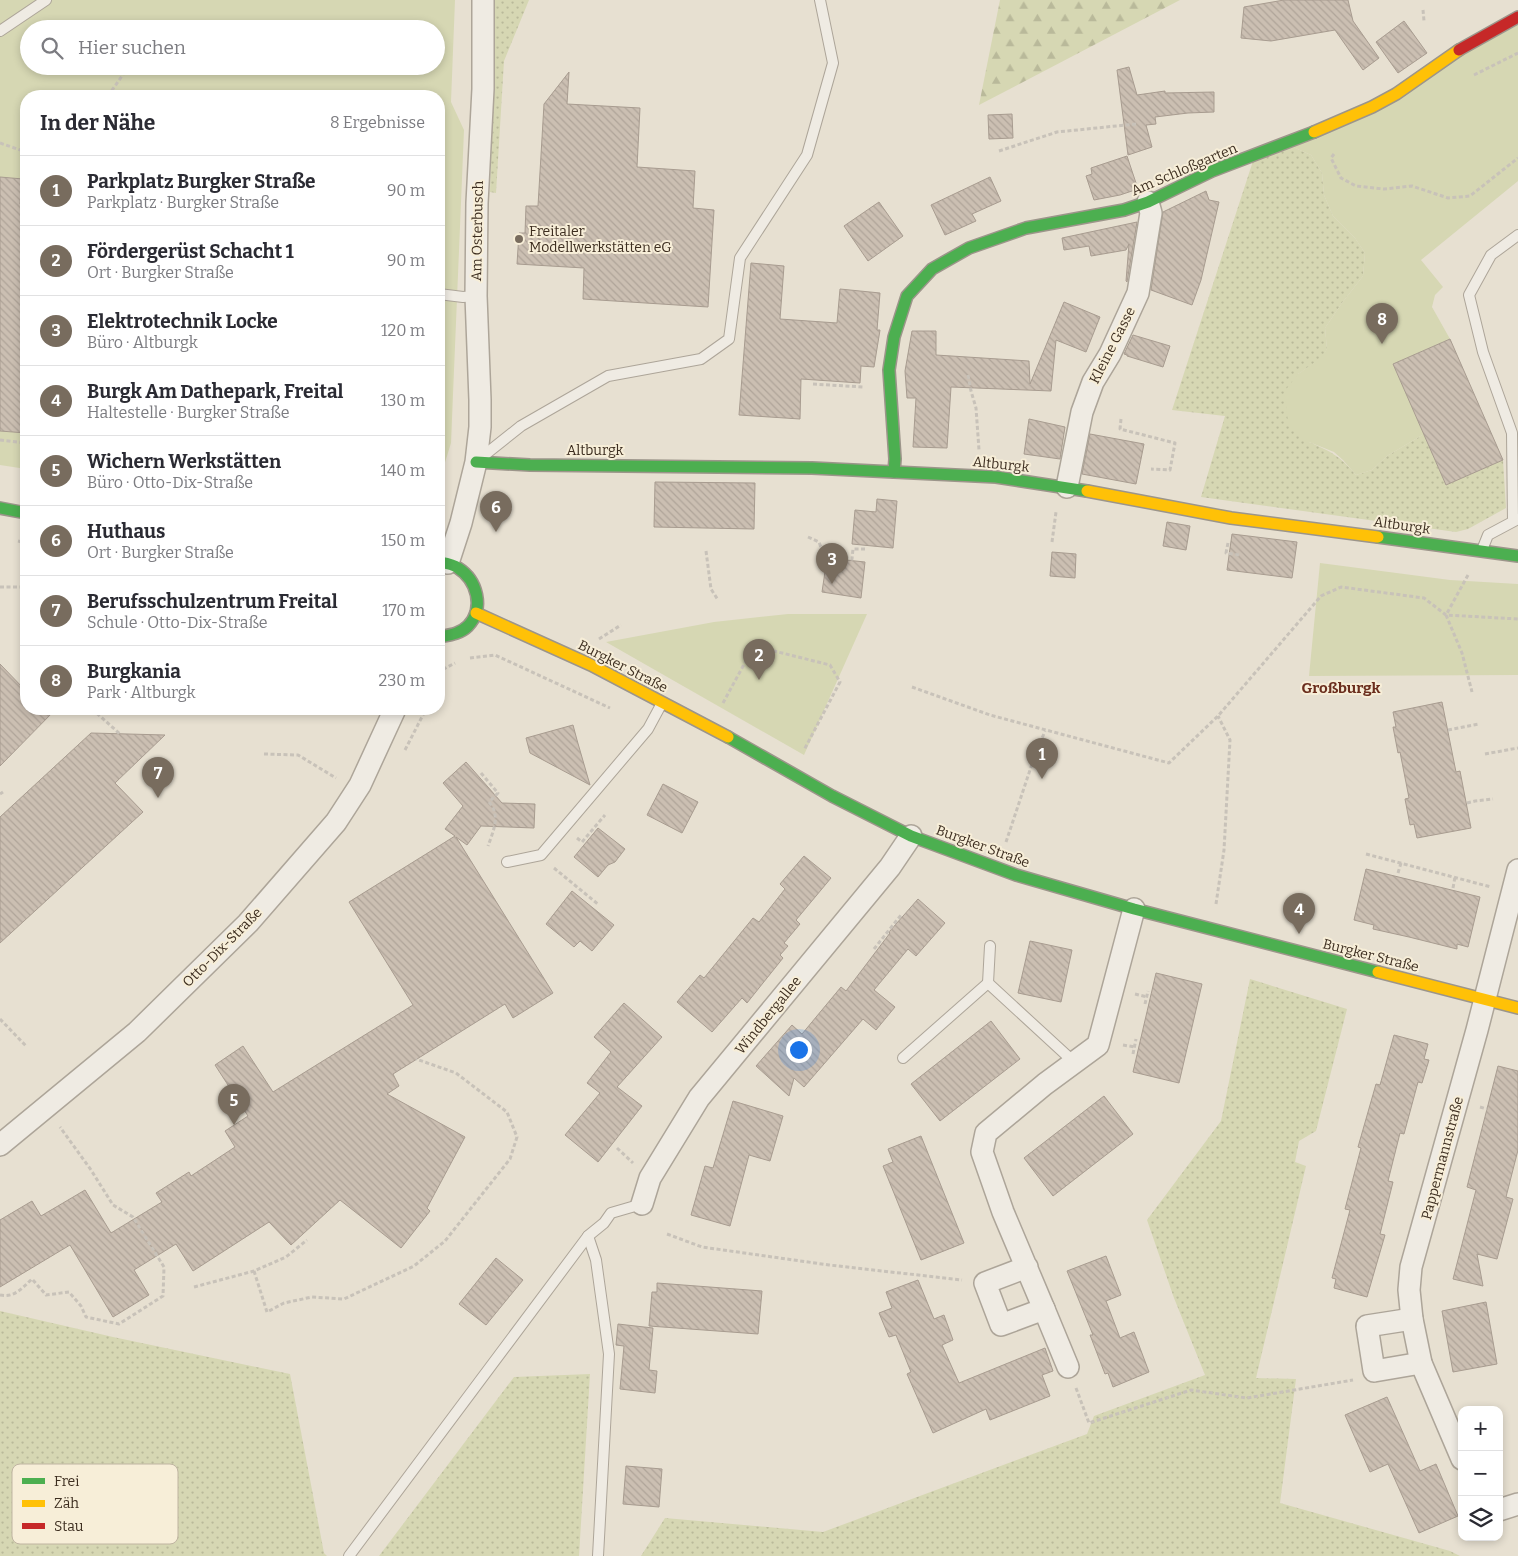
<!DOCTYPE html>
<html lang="de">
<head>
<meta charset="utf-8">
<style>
  :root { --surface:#fff; --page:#f2f2f3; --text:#2b2b33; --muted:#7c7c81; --line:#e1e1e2; --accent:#786c5e }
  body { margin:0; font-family:Bitter,serif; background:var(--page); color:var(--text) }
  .controls { position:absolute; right:15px; bottom:15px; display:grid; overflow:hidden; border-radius:10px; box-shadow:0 2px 8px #0003 }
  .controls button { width:45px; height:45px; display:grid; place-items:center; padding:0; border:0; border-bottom:1px solid var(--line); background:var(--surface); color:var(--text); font:25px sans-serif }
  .you { position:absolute; left:798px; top:1049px; width:18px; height:18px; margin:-12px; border:4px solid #fff; border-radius:50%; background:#1a73e8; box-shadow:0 0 0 8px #1a73e833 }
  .badge { display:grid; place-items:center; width:32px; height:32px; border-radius:50%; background:var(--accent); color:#fff; font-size:16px; font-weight:700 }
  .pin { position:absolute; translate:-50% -41px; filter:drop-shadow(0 1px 2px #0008) }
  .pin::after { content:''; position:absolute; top:26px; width:18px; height:15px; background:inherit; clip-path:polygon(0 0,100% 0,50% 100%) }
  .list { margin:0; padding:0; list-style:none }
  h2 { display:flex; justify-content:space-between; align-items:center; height:65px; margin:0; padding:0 20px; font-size:21px }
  h2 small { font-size:16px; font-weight:400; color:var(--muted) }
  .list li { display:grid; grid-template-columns:32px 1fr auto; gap:15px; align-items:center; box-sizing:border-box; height:70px; padding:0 20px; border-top:1px solid var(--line) }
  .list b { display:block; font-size:19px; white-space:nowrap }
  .list p { margin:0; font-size:16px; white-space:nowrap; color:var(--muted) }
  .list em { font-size:16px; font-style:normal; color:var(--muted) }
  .icon { flex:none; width:28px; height:28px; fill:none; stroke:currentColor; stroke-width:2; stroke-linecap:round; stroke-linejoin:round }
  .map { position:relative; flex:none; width:1518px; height:1556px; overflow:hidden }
  .search { position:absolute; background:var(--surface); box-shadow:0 2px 8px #0003; left:20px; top:20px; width:425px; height:55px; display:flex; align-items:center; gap:12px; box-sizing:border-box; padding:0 18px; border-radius:28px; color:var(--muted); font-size:19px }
  .panel { position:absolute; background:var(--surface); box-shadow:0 2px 8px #0003; left:20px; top:90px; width:425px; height:625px; border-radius:20px }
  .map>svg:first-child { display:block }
</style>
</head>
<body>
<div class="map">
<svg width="1518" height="1556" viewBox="0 0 1518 1556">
  <defs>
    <pattern id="grass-dots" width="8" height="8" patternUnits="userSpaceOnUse" patternTransform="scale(1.25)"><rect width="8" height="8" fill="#d6d7b3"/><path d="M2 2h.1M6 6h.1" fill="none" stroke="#b9b99a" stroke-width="1.8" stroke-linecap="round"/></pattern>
    <pattern id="forest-firs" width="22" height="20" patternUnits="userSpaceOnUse" patternTransform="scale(1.25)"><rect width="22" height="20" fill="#d6d7b3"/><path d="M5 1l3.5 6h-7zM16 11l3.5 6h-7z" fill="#b9b99a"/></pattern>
    <pattern id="building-back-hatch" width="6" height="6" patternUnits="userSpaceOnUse" patternTransform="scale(1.25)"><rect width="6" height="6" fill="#cbbfb2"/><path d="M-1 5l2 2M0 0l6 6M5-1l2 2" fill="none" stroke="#afa499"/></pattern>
  </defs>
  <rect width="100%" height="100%" fill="#e7e0d1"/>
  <g fill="url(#grass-dots)">
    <path d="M495,0H529L504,61L496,193L490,192Z"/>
    <path d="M1293,147L1311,155L1322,173L1324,195L1333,216L1355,238L1365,253L1363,276L1342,303L1325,328L1327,349L1322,358L1298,374L1309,442C1332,452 1340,456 1356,475L1372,470L1387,456L1424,434L1446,485L1503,460L1506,508L1468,529L1456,532L1201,497L1225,416L1172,410L1253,161Z"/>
    <path d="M1250,979L1347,1009L1316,1131L1299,1141L1295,1162L1306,1166L1256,1378L1296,1379L1280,1503L1450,1551L1460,1556H641L665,1518L823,1532L1087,1434L1094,1416L1205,1375L1174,1298L1147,1220L1221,1121Z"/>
    <path d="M0,1311L113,1337L290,1374L324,1553L327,1556H0Z"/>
    <path d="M590,1374L579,1556H379L514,1377Z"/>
  </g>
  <path fill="url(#forest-firs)" d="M1000,0H1180L979,105Z"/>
  <g fill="#d6d7b3" fill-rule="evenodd">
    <path d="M0,0H455L451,102L464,130L451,443L439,482V96H26V469L0,465ZM29,29H436V66H29Z"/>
    <path d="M1518,25V181L1421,260L1443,287L1435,295L1432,307L1450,339L1393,364L1424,434L1387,456L1372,470L1356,475L1343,460L1334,452L1309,442L1288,421L1284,392L1298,374L1321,358L1327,349L1325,328L1342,303L1363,276L1365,253L1355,238L1333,216L1324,195L1322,173L1311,155L1293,147Z"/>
    <path d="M1320,563L1450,580L1518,584V675L1309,676Z"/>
    <path d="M788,614H867L804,755L606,642L714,622Z"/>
  </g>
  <g fill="url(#building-back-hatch)" stroke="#a89c90">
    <path d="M1284,0H1348L1353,21L1379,58L1363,70L1335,30L1271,41L1241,38L1244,7Z"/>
    <path d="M1404,21L1427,53L1398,73L1376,42Z"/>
    <path d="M1129,67L1137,95L1165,91V93L1214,92V112L1188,113L1155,117L1156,124L1146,125L1152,147L1128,155L1117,70Z"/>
    <path d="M569,72L567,104L640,108L637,167L695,171L693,208L714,210L708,307L583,299L584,268L517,264L519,233H525L526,206H538L544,104Z"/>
    <path d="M1012,114L1013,138L989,139L988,115Z"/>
    <path d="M1127,156L1138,189L1120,195L1094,200L1086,176L1092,174L1091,168Z"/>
    <path d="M0,177L23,179L20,204L26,205V433L0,431Z"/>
    <path d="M990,177L1001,201L972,214L976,221L945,235L931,205Z"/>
    <path d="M1206,191L1209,200L1219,202L1201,280L1192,305L1151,290L1163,212Z"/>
    <path d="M879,202L903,236L868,261L844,226Z"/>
    <path d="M1137,222L1127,282L1126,281L1129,244L1126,250L1091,256L1089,246L1064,250L1062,238Z"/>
    <path d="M751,263L784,266L780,319L837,323L840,289L880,293L877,330H880L874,367L861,366L860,383L801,379L800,419L739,415Z"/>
    <path d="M1064,302L1100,317L1086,352L1056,340L1051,391L951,387L947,448L913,447L916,398H907L905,371L912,331H936V355L1029,361L1030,384Z"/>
    <path d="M1133,335L1170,346L1163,367L1127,356V355L1124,354Z"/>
    <path d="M1450,339L1503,460L1446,485L1393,364Z"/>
    <path d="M1029,419L1065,427L1060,459L1024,454Z"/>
    <path d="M1090,434L1144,444L1136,484L1082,474Z"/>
    <path d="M655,482L755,483L754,529L654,527Z"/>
    <path d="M877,499L897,501L893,548L852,544L855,510L876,512Z"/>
    <path d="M1167,522L1190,526L1186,550L1163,546Z"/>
    <path d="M1232,534L1297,542L1292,578L1227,570Z"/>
    <path d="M1052,552L1076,554L1075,578L1050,576Z"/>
    <path d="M827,558L865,562L861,598L822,592Z"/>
    <path d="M0,664L26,691V709H56L0,766Z"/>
    <path d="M1442,702L1456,772L1460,771L1471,828L1417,838L1414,824L1410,825L1405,799L1409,798L1400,752L1398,753L1393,727H1396L1393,712Z"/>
    <path d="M573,725L577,740L590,785L530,753L526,738Z"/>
    <path d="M91,733L165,735L115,783L143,812L0,943V817Z"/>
    <path d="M466,762L502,803L535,804L534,828L481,826L467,845L456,837L553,993L513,1018L505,1004L393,1074L399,1086L387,1094L465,1137L427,1208L430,1211L401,1248L340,1200L291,1245L269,1222L193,1271L176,1244L134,1270L149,1295L113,1317L70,1245L0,1287V1220L32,1201L41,1216L85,1190L111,1233L162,1202L156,1193L189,1172L191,1176L235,1147L225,1131L248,1116L215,1065L243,1046L273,1092L413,1005L349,902L455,836L445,829L463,806L443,783Z"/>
    <path d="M663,784L698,802L682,833L647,815Z"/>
    <path d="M598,828L625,849L615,862L608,865L598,877L574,857Z"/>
    <path d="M804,856L831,878L796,920L800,924L784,943L788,946L780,955L783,958L747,1003L742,998L712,1032L677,1002L700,975L704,978L753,918L759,922L785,889L780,884Z"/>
    <path d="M1366,869L1480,897L1468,947L1457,944V949L1409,937L1373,929L1374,925L1354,920Z"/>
    <path d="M572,891L614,925L592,951L580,941L574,947L546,924Z"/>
    <path d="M918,899L945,923L916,956L908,949L874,990L895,1007L876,1030L863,1019L804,1087L794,1078L789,1096L756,1066L792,1025L802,1034L841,987L846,991L890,933L889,932Z"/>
    <path d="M1030,941L1072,950L1061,1002L1018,993Z"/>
    <path d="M1156,973L1202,984L1179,1083L1133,1072Z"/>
    <path d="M624,1003L662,1037L617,1087L642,1106L598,1162L565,1135L600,1093L587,1083L611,1052L594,1037Z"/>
    <path d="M991,1021L1020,1059L940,1121L911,1084Z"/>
    <path d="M1394,1035L1428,1044L1424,1059L1429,1060L1422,1083L1418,1082L1404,1134L1400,1133L1388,1181L1393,1182L1380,1234L1385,1235L1367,1297L1334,1288L1336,1279L1332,1278L1350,1210L1345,1209L1361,1148L1358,1147L1376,1084L1380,1085Z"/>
    <path d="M1498,1066L1518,1071V1150L1506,1197L1513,1199L1497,1259L1477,1254L1483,1286L1453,1279L1476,1190L1467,1187Z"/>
    <path d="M1104,1096L1133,1134L1053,1196L1024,1158Z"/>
    <path d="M733,1101L783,1116L770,1161L749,1155L730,1226L691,1215L705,1166L713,1168Z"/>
    <path d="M921,1136L964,1243L921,1260L883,1166L893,1162L888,1149Z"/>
    <path d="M1106,1256L1121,1295L1106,1301L1120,1338L1134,1332L1149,1372L1113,1387L1108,1373L1105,1374L1090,1335H1093L1067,1271Z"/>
    <path d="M496,1258L523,1280L486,1325L459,1304Z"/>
    <path d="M918,1280L934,1319L944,1315L953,1340L942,1345L959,1383L1045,1348L1053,1371L1042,1375L1050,1396L990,1420L986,1409L933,1433L907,1374L911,1372L896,1335L889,1337L879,1313L892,1308L886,1292Z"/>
    <path d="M657,1283L762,1291L758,1334L649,1326L652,1292H657Z"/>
    <path d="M1486,1302L1497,1364L1453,1372L1442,1311Z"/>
    <path d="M618,1324L653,1328L649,1370L657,1371L655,1393L620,1389L624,1346L616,1345Z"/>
    <path d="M1387,1397L1420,1471L1436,1464L1458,1516L1419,1533L1388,1464L1370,1472L1345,1415Z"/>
    <path d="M626,1466L662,1469L659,1507L623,1504Z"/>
  </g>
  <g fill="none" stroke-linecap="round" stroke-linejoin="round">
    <defs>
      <g id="lane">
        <path d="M0,31L46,0"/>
        <path d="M439,294L463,297L476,296"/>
        <path d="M482,457L521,426L608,376L701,359L729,339L740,258L807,155L833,63L820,0"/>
        <path d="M1513,521L1512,433L1483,352L1469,295L1491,255L1518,235"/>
        <path d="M1482,550L1488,535L1518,519"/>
        <path d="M507,862L541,855L648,729L662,703"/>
        <path d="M990,946L988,983L1075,1063"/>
        <path d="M903,1058L988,983"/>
        <path d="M588,1236L596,1260L609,1354L598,1556"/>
        <path d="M349,1556L588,1236L604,1223L611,1213L642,1204"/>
      </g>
      <g id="street">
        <path d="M1067,487L1082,412L1093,382L1110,354L1138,293L1151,213L1148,202"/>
        <path d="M448,563L461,523L476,462L480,427V400L476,296L477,203L483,89V0"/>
        <path d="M0,1145L137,1032L248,923L336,822L360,785L395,709"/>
        <path d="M642,1204L650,1178L699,1098L890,867L911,836"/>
        <path d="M1027,1267L985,1283L1001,1325L1044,1309L1003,1212L982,1152L986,1133L1045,1084L1098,1045L1134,909"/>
        <path d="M1044,1309L1068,1367"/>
        <path d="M1412,1319L1367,1326L1374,1371L1421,1363"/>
        <path d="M1462,1459L1421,1363L1412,1319L1409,1290L1411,1267L1477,1030L1518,870"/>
        <path d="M1499,1510L1518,1504"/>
      </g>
      <g id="fast">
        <path d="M476,462L530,465L812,468L996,477L1087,491"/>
        <path d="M894,472L895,459L889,370L894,337L907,296L932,269L969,248L1026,228L1124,210L1148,202L1212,171L1314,132"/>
        <path d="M0,508L26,513"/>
        <path d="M1378,537L1518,556"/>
        <path d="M439,562C445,563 453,564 458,568C477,580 485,608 468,626C460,634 449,635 439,637"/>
        <path d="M728,737L832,796L911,836L1016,875L1134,909L1378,972"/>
      </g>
      <g id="slow">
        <path d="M1314,132L1372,107L1396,94L1459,50"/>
        <path d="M1087,491L1231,518L1378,537"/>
        <path d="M476,613L591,665L728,737"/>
        <path d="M1378,972L1518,1008"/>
      </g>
      <path id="jam" d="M1459,50L1518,17"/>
    </defs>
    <use href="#lane" stroke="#ada599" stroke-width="12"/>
    <use href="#street" stroke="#ada599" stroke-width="24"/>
    <use href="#fast" stroke="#9c958a" stroke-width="14"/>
    <use href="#slow" stroke="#9c958a" stroke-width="14"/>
    <use href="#jam" stroke="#9c958a" stroke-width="14"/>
    <g stroke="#c8c2b9" stroke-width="3" stroke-dasharray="4 2.5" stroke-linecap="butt">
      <path d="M1423,10L1424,21"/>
      <path d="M1474,75L1518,53"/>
      <path d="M108,96L129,66"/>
      <path d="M0,143L26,152"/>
      <path d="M999,151L1057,132L1136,124"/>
      <path d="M1334,154L1331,158L1341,178L1356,186L1384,189L1412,186L1448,198L1470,196L1518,158"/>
      <path d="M968,375L971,391L976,408L979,450"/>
      <path d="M813,384L863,387"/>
      <path d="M1121,419L1120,429L1175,443L1170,470L1151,469"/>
      <path d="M0,440L26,443"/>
      <path d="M808,537L819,542L823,553L852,559L853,549H865"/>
      <path d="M18,541L26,543"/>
      <path d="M1052,542L1056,512"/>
      <path d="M1228,543L1226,553L1239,555"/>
      <path d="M706,551L711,589L718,600"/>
      <path d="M1468,575L1446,615L1462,653L1472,692"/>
      <path d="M0,587H26"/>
      <path d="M599,639L621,625"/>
      <path d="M470,658L495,655L610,708"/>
      <path d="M439,674L440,671L455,663"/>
      <path d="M912,687L990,715L1169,763L1218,716L1321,596L1341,587L1424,598L1446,615L1518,619"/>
      <path d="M723,703L754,646L830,665L840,682L804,750"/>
      <path d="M92,709L120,734"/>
      <path d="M1448,730L1479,724"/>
      <path d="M405,750L426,709"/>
      <path d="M264,754L298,755L336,778"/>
      <path d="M1485,754L1518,748"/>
      <path d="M481,773L498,793L489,802C501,815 493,832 488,846"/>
      <path d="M0,794L3,792"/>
      <path d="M1467,803L1475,801L1493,799"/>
      <path d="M577,838L582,842L605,815"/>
      <path d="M1006,842L1034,758L1045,731"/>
      <path d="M1366,854L1491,887"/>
      <path d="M554,868L599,905"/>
      <path d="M1398,873L1401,863"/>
      <path d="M1453,888L1455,877"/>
      <path d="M1216,904L1224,850L1230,740L1218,716"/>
      <path d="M874,949L901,915"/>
      <path d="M1135,994L1147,997"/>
      <path d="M1145,1004L1148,991"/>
      <path d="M0,1019L26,1046"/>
      <path d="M1123,1045L1135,1047"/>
      <path d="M1133,1054L1136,1039"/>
      <path d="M1480,1107L1487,1109"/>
      <path d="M617,1148L633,1163"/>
      <path d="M667,1234L702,1247L829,1265L962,1280"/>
      <path d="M254,1271L267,1312L284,1303L312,1297L344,1299L414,1266L445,1241L510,1159L517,1137L507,1112L456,1073L416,1059"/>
      <path d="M194,1287L254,1271L286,1257L307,1240"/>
      <path d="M0,1295C15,1298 22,1288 32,1279L46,1295L69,1292L81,1306L86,1317L119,1324L163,1296L164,1267L133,1217L113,1205L91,1170L60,1127"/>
      <path d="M1076,1388L1089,1423L1191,1390L1247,1398L1353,1380"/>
    </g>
    <use href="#lane" stroke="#efebe3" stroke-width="10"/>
    <use href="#street" stroke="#efebe3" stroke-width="21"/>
    <use href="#fast" stroke="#4caf50" stroke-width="11"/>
    <use href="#slow" stroke="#ffc107" stroke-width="11"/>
    <use href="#jam" stroke="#c62828" stroke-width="11"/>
  </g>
  <circle fill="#786c5e" stroke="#f7eed8" stroke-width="2" cx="519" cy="239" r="5"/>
  <g text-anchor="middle" stroke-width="4" stroke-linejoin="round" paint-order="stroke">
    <g font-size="14" fill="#3d2e20" stroke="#f7eed8">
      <text transform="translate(1184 169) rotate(-23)" y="5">Am Schloßgarten</text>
      <text transform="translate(477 231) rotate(-89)" y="5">Am Osterbusch</text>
      <text transform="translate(1112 345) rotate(-63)" y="5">Kleine Gasse</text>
      <text x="595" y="455">Altburgk</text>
      <text transform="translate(1001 464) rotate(6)" y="5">Altburgk</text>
      <text transform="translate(1402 525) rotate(8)" y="5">Altburgk</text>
      <text transform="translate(623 666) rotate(27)" y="5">Burgker Straße</text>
      <text transform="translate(983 846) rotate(20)" y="5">Burgker Straße</text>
      <text transform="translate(222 947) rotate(-45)" y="5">Otto-Dix-Straße</text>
      <text transform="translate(1371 955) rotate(14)" y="5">Burgker Straße</text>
      <text transform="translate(768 1015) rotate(-51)" y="5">Windbergallee</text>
      <text transform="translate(1442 1158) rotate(-75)" y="5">Pappermannstraße</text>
    </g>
    <g font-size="14" fill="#3d2e20" stroke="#f7eed8" text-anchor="start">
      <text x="529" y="236">Freitaler<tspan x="529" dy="16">Modellwerkstätten eG</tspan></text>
    </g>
    <g font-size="15" font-weight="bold" fill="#6b2e1e" stroke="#f7eed8">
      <text x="1341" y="693">Großburgk</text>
    </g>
  </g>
  <rect x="12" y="1464" width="166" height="80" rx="8" fill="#f7eed8" stroke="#bfb4a1" stroke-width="1"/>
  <rect x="22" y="1478" width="23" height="6" fill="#4caf50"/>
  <rect x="22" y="1500" width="23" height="7" fill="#ffc107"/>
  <rect x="22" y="1523" width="23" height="6" fill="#c62828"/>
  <g font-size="14" fill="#3d2e20">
    <text x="54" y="1486">Frei</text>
    <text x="54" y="1508">Zäh</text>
    <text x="54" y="1531">Stau</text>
  </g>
</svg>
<div class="controls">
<button>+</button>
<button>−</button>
<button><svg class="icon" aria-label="layers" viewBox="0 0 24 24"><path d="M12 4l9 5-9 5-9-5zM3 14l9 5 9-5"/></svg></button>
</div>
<div class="you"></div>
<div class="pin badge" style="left:1042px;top:779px">1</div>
<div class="pin badge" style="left:759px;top:680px">2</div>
<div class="pin badge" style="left:832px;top:584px">3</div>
<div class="pin badge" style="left:1299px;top:934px">4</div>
<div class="pin badge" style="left:234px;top:1125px">5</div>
<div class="pin badge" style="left:496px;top:532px">6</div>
<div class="pin badge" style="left:158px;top:798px">7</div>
<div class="pin badge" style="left:1382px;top:344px">8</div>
<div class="search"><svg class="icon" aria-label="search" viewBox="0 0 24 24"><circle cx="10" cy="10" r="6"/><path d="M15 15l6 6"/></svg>Hier suchen</div>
<section class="panel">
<h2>In der Nähe<small>8 Ergebnisse</small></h2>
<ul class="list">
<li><span class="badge">1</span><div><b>Parkplatz Burgker Straße</b><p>Parkplatz · Burgker Straße</p></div><em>90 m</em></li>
<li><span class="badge">2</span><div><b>Fördergerüst Schacht 1</b><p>Ort · Burgker Straße</p></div><em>90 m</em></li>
<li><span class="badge">3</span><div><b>Elektrotechnik Locke</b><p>Büro · Altburgk</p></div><em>120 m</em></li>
<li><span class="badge">4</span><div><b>Burgk Am Dathepark, Freital</b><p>Haltestelle · Burgker Straße</p></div><em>130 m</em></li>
<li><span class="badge">5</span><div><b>Wichern Werkstätten</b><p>Büro · Otto-Dix-Straße</p></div><em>140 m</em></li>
<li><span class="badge">6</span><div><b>Huthaus</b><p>Ort · Burgker Straße</p></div><em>150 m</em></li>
<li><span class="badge">7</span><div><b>Berufsschulzentrum Freital</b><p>Schule · Otto-Dix-Straße</p></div><em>170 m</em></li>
<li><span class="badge">8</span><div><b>Burgkania</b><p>Park · Altburgk</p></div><em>230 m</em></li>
</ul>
</section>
</div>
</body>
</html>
